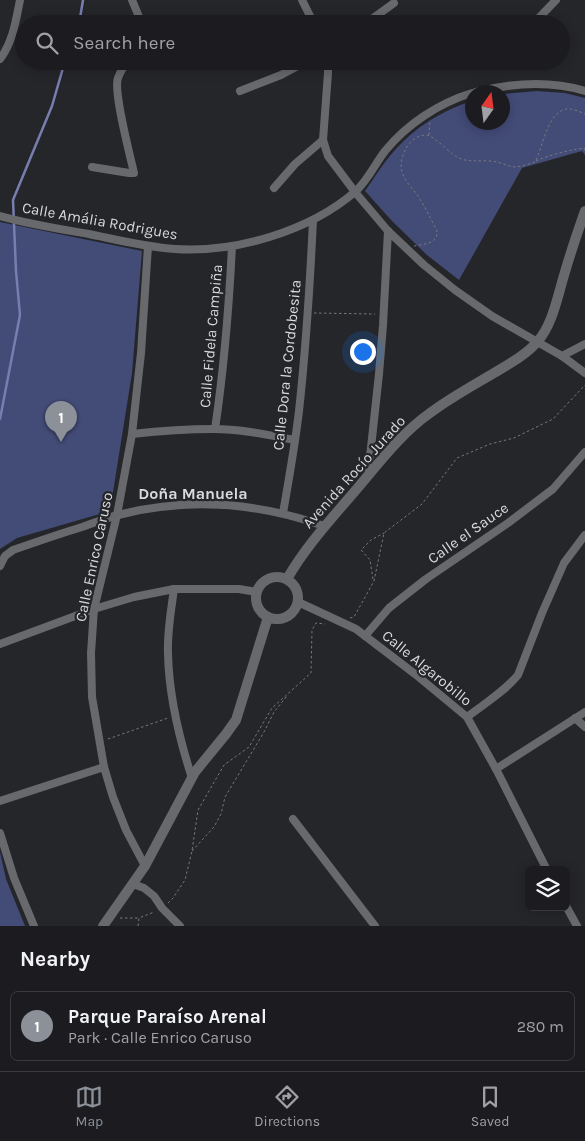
<!DOCTYPE html>
<html lang="en">
<head>
<meta charset="utf-8">
<style>
  :root { --surface:#1c1c20; --page:#29292d; --text:#f1f3f6; --muted:#a0a1a5; --line:#3a3a3e; --accent:#8c9099 }
  body { margin:0; font-family:Karla,sans-serif; background:var(--page); color:var(--text) }
  .controls { position:absolute; right:15px; bottom:15px; display:grid; overflow:hidden; border-radius:8px; box-shadow:0 2px 12px #0003 }
  .controls button { width:45px; height:45px; display:grid; place-items:center; padding:0; border:0; border-bottom:1px solid var(--line); background:var(--surface); color:var(--text); font:25px sans-serif }
  .compass { position:absolute; left:465px; top:85px; width:45px; height:45px; border-radius:50%; background:var(--surface); box-shadow:0 2px 12px #0003; rotate:14deg }
  .you { position:absolute; left:362px; top:351px; width:18px; height:18px; margin:-12px; border:4px solid #fff; border-radius:50%; background:#1a73e8; box-shadow:0 0 0 8px #1a73e833 }
  .badge { display:grid; place-items:center; width:32px; height:32px; border-radius:50%; background:var(--accent); color:#fff; font-size:16px; font-weight:700 }
  .pin { position:absolute; translate:-50% -41px; filter:drop-shadow(0 1px 2px #0008) }
  .pin::after { content:''; position:absolute; top:26px; width:18px; height:15px; background:inherit; clip-path:polygon(0 0,100% 0,50% 100%) }
  .list { margin:0; padding:0; list-style:none }
  h2 { display:flex; justify-content:space-between; align-items:center; height:65px; margin:0; padding:0 20px; font-size:21px }
  h2 small { font-size:16px; font-weight:400; color:var(--muted) }
  .list li { display:grid; grid-template-columns:32px 1fr auto; gap:15px; align-items:center; box-sizing:border-box; height:70px; margin:0 10px 10px; padding:0 10px; border:1px solid var(--line); border-radius:8px }
  .list b { display:block; font-size:19px; white-space:nowrap }
  .list p { margin:0; font-size:16px; white-space:nowrap; color:var(--muted) }
  .list em { font-size:16px; font-style:normal; color:var(--muted) }
  .icon { flex:none; width:28px; height:28px; fill:none; stroke:currentColor; stroke-width:2; stroke-linecap:round; stroke-linejoin:round }
  .map { position:relative; flex:none; width:585px; height:926px; overflow:hidden }
  .search { position:absolute; background:var(--surface); box-shadow:0 2px 12px #0003; left:15px; right:15px; top:15px; height:55px; display:flex; align-items:center; gap:12px; box-sizing:border-box; padding:0 18px; border-radius:28px; color:var(--muted); font-size:19px }
  .sheet { height:145px; background:var(--surface) }
  nav { display:flex; justify-content:space-around; align-items:center; box-sizing:border-box; height:70px; border-top:1px solid var(--line); background:var(--surface); font-size:14px; color:var(--muted) }
  nav a { display:grid; justify-items:center; gap:2px }
  nav .on { color:var(--accent) }
  .map>svg:first-child { display:block }
</style>
</head>
<body>
<div class="map">
<svg width="585" height="926" viewBox="0 0 585 926">
  <rect width="100%" height="100%" fill="#25262a"/>
  <g fill="#434b77">
    <path d="M537,91L565,93L585,98V155L582,151L522,168L459,280L427,255L392,221L365,191C375,177 384,162 395,150C415,127 443,110 472,101V122H502L503,94Z"/>
    <path d="M0,222L142,251L132,373L110,511L17,538L0,549Z"/>
    <path d="M0,852L6,879L25,926H0Z"/>
  </g>
  <g fill="none" stroke-linecap="round" stroke-linejoin="round">
    <g stroke="#777eb0" stroke-width="2.5">
      <path d="M79,24L83,0"/>
      <path d="M0,419L20,315L16,271L13,200L52,106L65,61"/>
    </g>
    <g stroke="#79797d" stroke-width="1" stroke-dasharray="2.5 2.5" stroke-linecap="butt">
      <path d="M429,135L430,122"/>
      <path d="M536,161C552,154 566,151 584,148L585,150"/>
      <path d="M414,246C424,244 438,244 437,231C432,221 427,211 421,201C416,191 405,183 402,172C398,158 409,135 426,135C435,136 448,152 457,157C468,163 478,160 490,161C499,161 508,167 516,167C523,166 529,164 535,162C543,147 547,113 566,109C572,108 580,112 585,114"/>
      <path d="M314,313L375,314"/>
      <path d="M373,579L370,560L361,550L371,540L384,533"/>
      <path d="M350,618L354,617L374,581L384,533L422,504L457,458L490,444L514,438L553,419L585,385"/>
      <path d="M108,739L168,718"/>
      <path d="M192,851L214,827L221,814L225,797L264,732L274,712L287,696"/>
      <path d="M168,903L173,898L185,880L192,851L198,810L224,765L249,747L272,708L311,673L312,630L316,623L325,624"/>
      <path d="M120,918H138"/>
      <path d="M138,926L139,918L154,912"/>
    </g>
    <g stroke="#68696d" stroke-width="8">
      <path d="M132,0L142,24"/>
      <path d="M302,0L314,24"/>
      <path d="M365,24L394,3"/>
      <path d="M533,24L556,0"/>
      <path d="M0,59C13,42 16,20 20,0"/>
      <path d="M328,61V73L323,140L328,156L355,192L388,231L424,265L455,290L492,316L562,356L585,373"/>
      <path d="M240,91L281,75L307,61"/>
      <path d="M476,92C512,83 549,80 585,91"/>
      <path d="M92,167L129,173H134C130,155 113,91 118,78C120,72 124,66 128,61"/>
      <path d="M274,188L295,164L323,140"/>
      <path d="M0,216C29,224 60,229 89,234C118,240 146,247 175,249C236,253 310,231 356,191C368,180 375,164 385,151C407,124 439,103 472,93"/>
      <path d="M562,356L585,344"/>
      <path d="M215,429C224,368 229,307 232,246"/>
      <path d="M132,434C159,431 186,429 214,429C241,429 268,435 295,440"/>
      <path d="M368,475L379,374L383,325L388,231"/>
      <path d="M283,513C289,479 295,445 299,411C306,347 310,284 313,220"/>
      <path d="M0,566L5,556L13,550C36,542 59,534 82,527C94,523 106,518 118,515C189,497 256,502 324,526"/>
      <path d="M174,589C171,611 167,632 168,654C169,696 179,738 192,778"/>
      <path d="M298,602L356,629L415,674L467,717L496,769L547,870"/>
      <path d="M365,636L389,608L426,579L508,523L553,489L585,452"/>
      <path d="M0,644L94,609L134,597L174,589H239L257,592"/>
      <path d="M467,717C484,704 504,692 518,675L542,613L564,563L585,535"/>
      <path d="M575,718L585,727"/>
      <path d="M496,769L585,712"/>
      <path d="M0,801L104,767"/>
      <path d="M293,819L375,926"/>
      <path d="M0,833L14,878L34,926"/>
      <path d="M145,866L126,830L113,797L104,767L92,697L91,653L94,609L117,515L132,434L141,353L148,246"/>
      <path d="M133,884L144,888L154,896L162,908L180,926"/>
      <path d="M566,906L577,926"/>
    </g>
    <g stroke="#68696d" stroke-width="10">
      <circle cx="277" cy="598" r="21"/>
      <path d="M287,579C307,544 335,515 361,484C382,459 403,432 430,413C450,398 472,386 494,373C509,364 526,355 537,342C553,325 558,294 565,272C571,251 578,231 585,211"/>
      <path d="M103,926L145,866L195,772L226,734L236,720L268,617"/>
    </g>
  </g>
  <g text-anchor="middle" stroke-width="4.5" stroke-linejoin="round" paint-order="stroke">
    <g font-size="15" fill="#dadadd" stroke="#25262a">
      <text transform="translate(100 221) rotate(10)" y="5">Calle Amália Rodrigues</text>
      <text transform="translate(211 336) rotate(-85)" y="5">Calle Fidela Campiña</text>
      <text transform="translate(287 365) rotate(-84)" y="5">Calle Dora la Cordobesita</text>
      <text transform="translate(354 472) rotate(-48)" y="5">Avenida Rocío Jurado</text>
      <text transform="translate(468 533) rotate(-35)" y="5">Calle el Sauce</text>
      <text transform="translate(94 557) rotate(-78)" y="5">Calle Enrico Caruso</text>
      <text transform="translate(427 668) rotate(39)" y="5">Calle Algarobillo</text>
    </g>
    <g font-size="16" font-weight="bold" fill="#dadadd" stroke="#25262a">
      <text x="193" y="499">Doña Manuela</text>
    </g>
  </g>
</svg>
<div class="controls">
<button><svg class="icon" aria-label="layers" viewBox="0 0 24 24"><path d="M12 4l9 5-9 5-9-5zM3 14l9 5 9-5"/></svg></button>
</div>
<svg class="compass" viewBox="-18 -18 36 36"><path d="M0-13l5 13h-10z" fill="#e53935"/><path d="M0 13l5-13h-10z" fill="#a0a1a5"/></svg>
<div class="you"></div>
<div class="pin badge" style="left:61px;top:442px">1</div>
<div class="search"><svg class="icon" aria-label="search" viewBox="0 0 24 24"><circle cx="10" cy="10" r="6"/><path d="M15 15l6 6"/></svg>Search here</div>
</div>
<section class="sheet">
<h2>Nearby<small></small></h2>
<ul class="list">
<li><span class="badge">1</span><div><b>Parque Paraíso Arenal</b><p>Park · Calle Enrico Caruso</p></div><em>280 m</em></li>
</ul>
</section>
<nav>
<a class="on"><svg class="icon" aria-label="map" viewBox="0 0 24 24"><path d="M3 6l6-2 6 2 6-2v14l-6 2-6-2-6 2zM9 4v14M15 6v14"/></svg>Map</a>
<a><svg class="icon" aria-label="directions" viewBox="0 0 24 24"><path d="M12 3l9 9-9 9-9-9zM9 14v-3h6M13 9l2 2-2 2"/></svg>Directions</a>
<a><svg class="icon" aria-label="saved" viewBox="0 0 24 24"><path d="M7 4h10v16l-5-4-5 4z"/></svg>Saved</a>
</nav>
</body>
</html>
